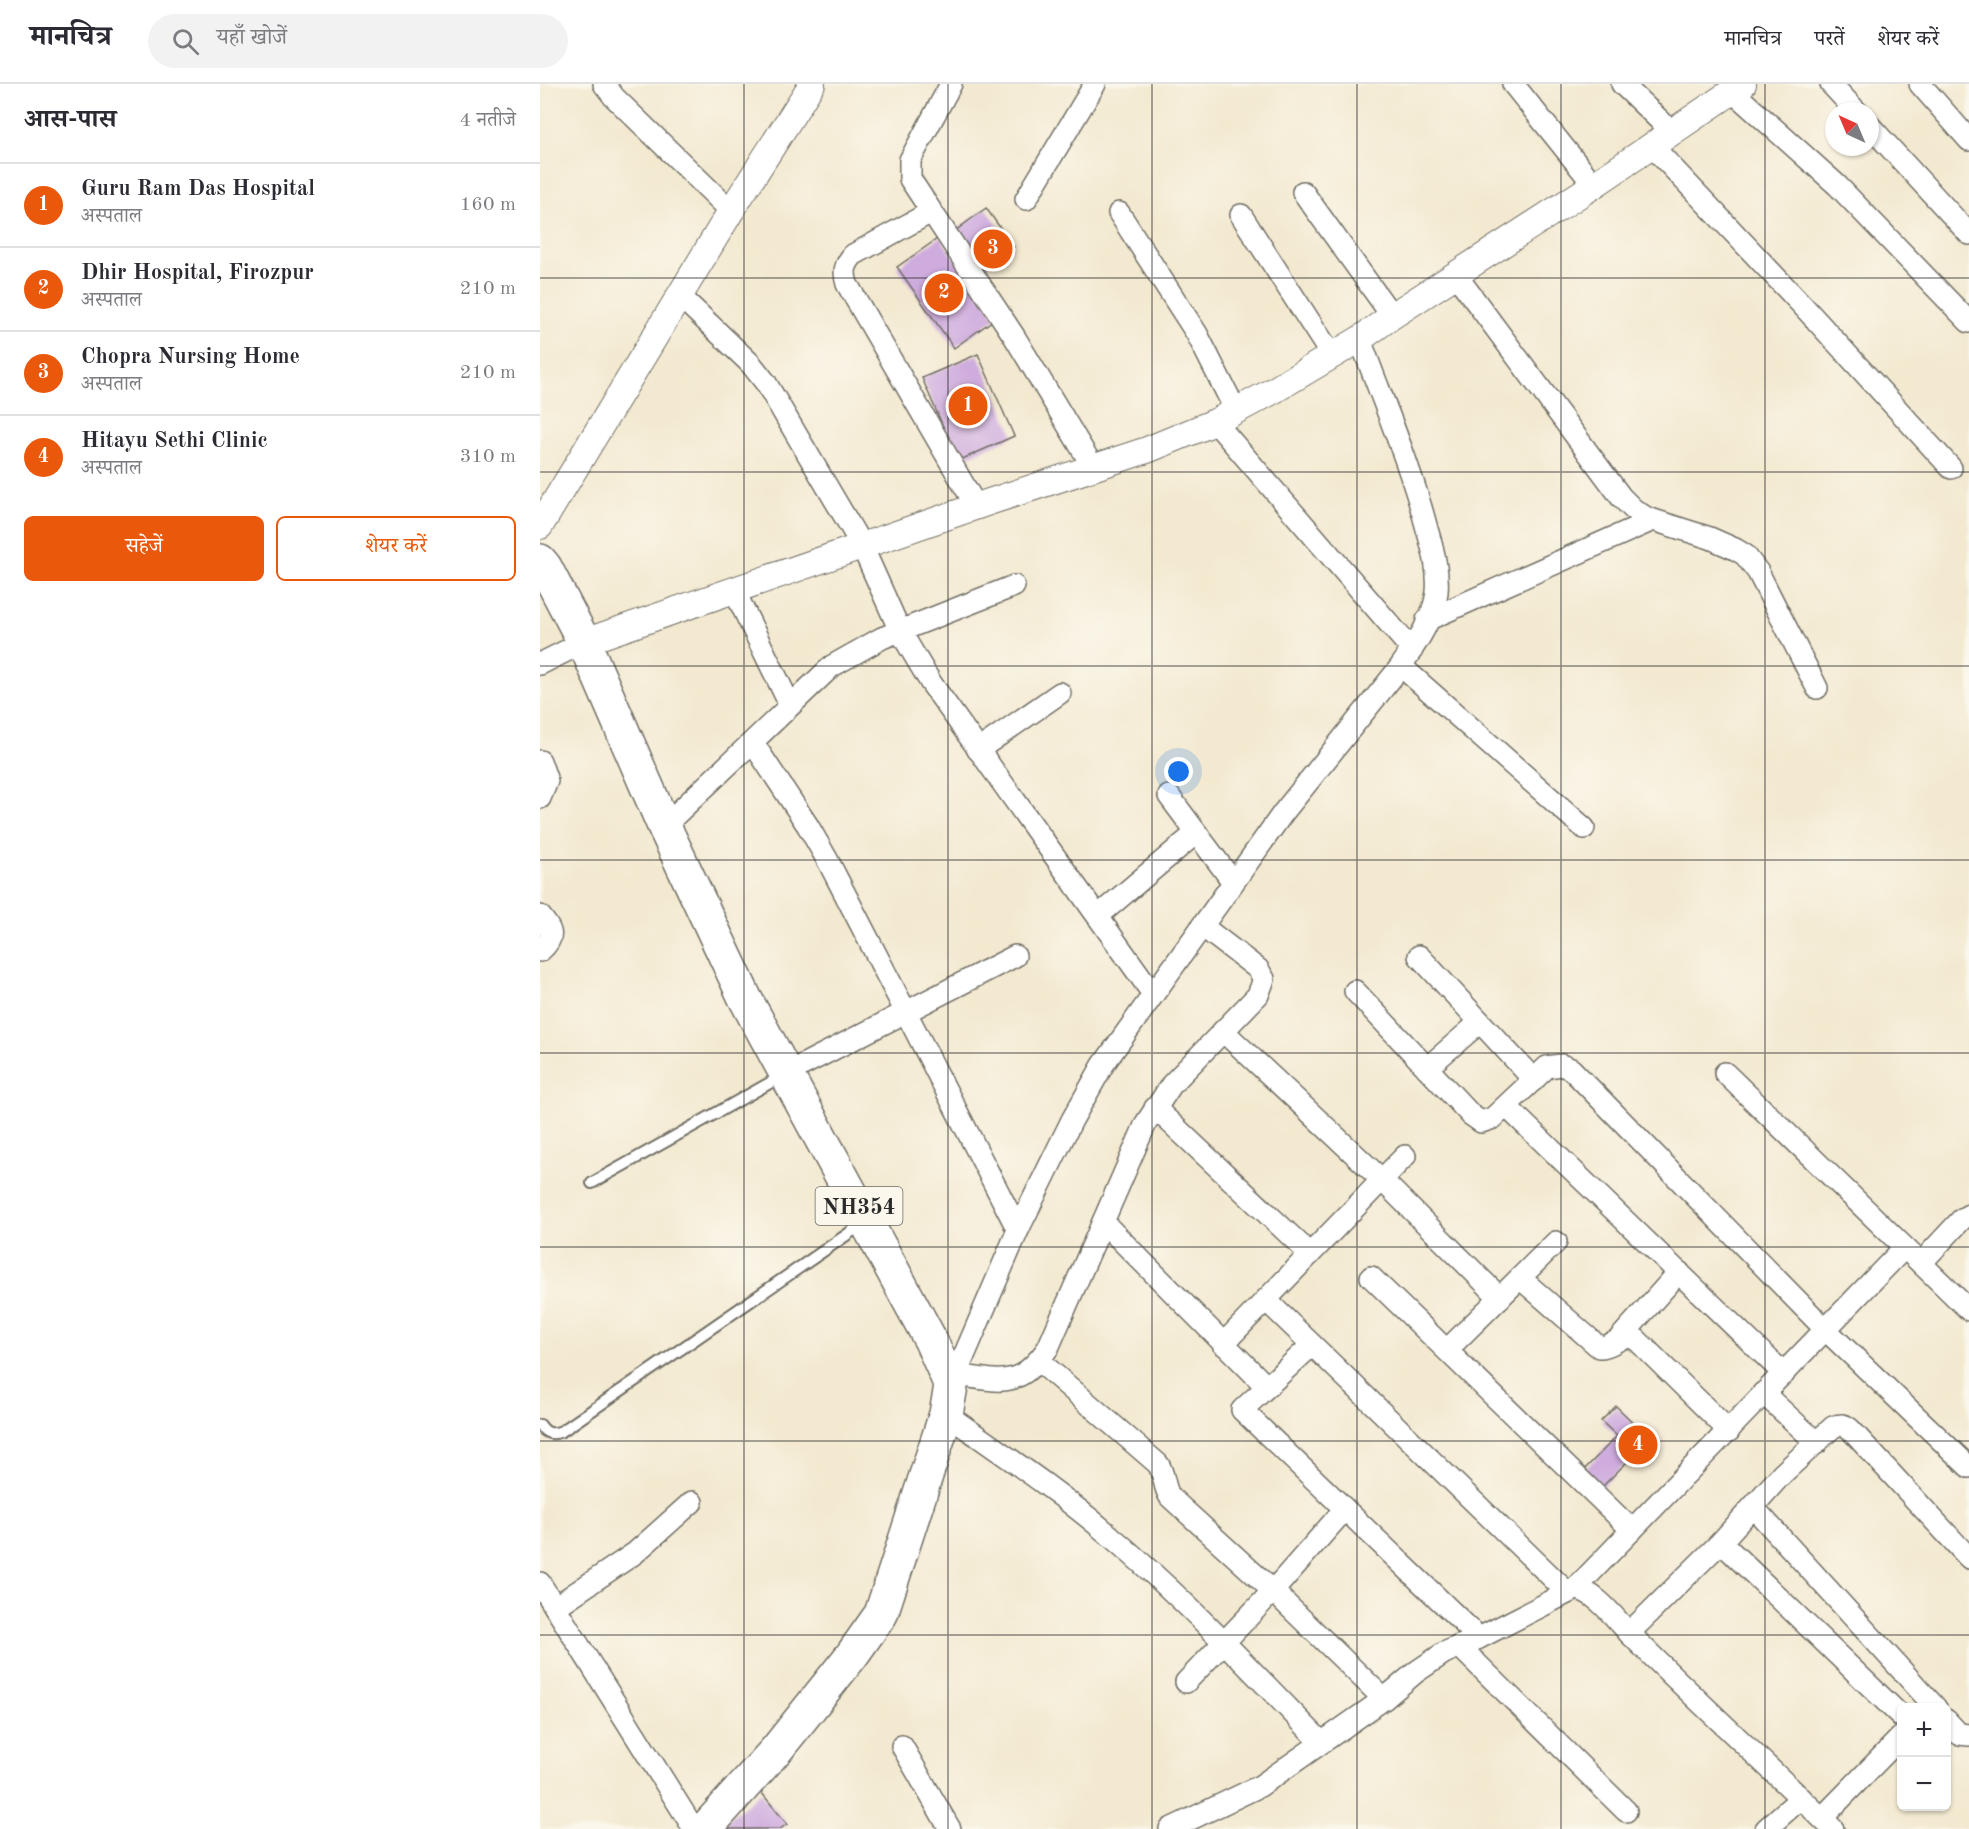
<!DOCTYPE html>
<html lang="hi">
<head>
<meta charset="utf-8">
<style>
  :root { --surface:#fff; --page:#f2f2f3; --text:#2b2b33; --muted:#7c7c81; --line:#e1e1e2; --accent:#ea580c }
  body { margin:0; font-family:"Old Standard TT","Noto Serif Devanagari",serif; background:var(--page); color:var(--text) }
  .controls { position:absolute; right:18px; bottom:18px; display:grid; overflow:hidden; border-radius:9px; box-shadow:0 2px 4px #0004 }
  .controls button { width:54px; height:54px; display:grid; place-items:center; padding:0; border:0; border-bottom:2px solid var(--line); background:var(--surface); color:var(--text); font:30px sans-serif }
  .compass { position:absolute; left:1285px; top:18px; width:54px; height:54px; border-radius:50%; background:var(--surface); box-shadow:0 2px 4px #0004; rotate:316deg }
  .you { position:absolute; left:639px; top:688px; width:21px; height:21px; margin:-15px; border:4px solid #fff; border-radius:50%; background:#1a73e8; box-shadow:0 0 0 9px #1a73e833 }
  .badge { display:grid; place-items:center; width:39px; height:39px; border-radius:50%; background:var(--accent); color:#fff; font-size:20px; font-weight:700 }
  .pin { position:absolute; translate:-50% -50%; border:3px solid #fff; box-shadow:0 2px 6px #0006 }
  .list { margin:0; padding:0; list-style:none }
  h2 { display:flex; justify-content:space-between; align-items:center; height:78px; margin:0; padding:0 24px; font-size:26px }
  h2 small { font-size:20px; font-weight:400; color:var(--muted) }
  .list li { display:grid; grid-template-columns:39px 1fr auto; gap:18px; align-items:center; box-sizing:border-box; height:84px; padding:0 24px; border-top:2px solid var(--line) }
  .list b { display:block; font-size:22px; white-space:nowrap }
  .list p { margin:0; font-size:20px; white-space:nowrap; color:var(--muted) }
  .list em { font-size:20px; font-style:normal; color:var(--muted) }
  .actions { display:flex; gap:12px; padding:18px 24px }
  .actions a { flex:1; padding:14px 0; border:2px solid var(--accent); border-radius:9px; text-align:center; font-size:21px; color:var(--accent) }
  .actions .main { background:var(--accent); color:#fff }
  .icon { flex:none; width:33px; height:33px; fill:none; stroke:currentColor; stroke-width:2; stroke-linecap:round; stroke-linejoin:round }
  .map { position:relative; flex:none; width:1429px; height:1745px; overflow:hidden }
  header { display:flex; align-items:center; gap:36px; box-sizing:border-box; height:84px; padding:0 30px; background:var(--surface); border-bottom:2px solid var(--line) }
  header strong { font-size:28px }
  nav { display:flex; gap:33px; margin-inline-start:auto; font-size:21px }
  .search { width:420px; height:54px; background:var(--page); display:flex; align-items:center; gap:15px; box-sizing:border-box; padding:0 21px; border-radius:33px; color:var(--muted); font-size:22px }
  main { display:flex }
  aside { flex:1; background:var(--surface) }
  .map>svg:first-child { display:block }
</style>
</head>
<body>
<header>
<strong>मानचित्र</strong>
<div class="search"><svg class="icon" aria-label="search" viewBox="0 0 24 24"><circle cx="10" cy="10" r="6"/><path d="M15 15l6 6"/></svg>यहाँ खोजें</div>
<nav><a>मानचित्र</a><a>परतें</a><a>शेयर करें</a></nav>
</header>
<main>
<aside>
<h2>आस-पास<small>4 नतीजे</small></h2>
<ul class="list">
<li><span class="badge">1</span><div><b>Guru Ram Das Hospital</b><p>अस्पताल</p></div><em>160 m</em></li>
<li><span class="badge">2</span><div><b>Dhir Hospital, Firozpur</b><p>अस्पताल</p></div><em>210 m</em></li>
<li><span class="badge">3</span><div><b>Chopra Nursing Home</b><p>अस्पताल</p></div><em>210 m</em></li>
<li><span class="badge">4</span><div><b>Hitayu Sethi Clinic</b><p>अस्पताल</p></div><em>310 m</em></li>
</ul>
<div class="actions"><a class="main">सहेजें</a><a>शेयर करें</a></div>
</aside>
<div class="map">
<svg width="1429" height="1745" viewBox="0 0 1429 1745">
  <rect width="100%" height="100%" fill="#fbf7ec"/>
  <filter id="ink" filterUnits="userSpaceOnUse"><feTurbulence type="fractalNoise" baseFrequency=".0167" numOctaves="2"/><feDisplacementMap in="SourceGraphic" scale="12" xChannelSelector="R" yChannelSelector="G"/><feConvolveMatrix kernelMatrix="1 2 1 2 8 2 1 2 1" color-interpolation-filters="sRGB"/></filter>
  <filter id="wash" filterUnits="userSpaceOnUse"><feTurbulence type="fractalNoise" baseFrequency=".008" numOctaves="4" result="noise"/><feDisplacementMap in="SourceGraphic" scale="24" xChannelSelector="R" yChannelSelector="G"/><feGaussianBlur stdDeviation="1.35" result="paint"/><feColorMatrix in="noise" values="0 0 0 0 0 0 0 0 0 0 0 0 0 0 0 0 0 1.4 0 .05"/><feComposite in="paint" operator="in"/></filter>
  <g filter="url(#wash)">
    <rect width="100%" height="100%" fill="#f3e9d0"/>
    <g id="blocks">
      <g fill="#cfacde">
        <path d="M446,124L474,163L439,188L411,150Z"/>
        <path d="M400,153L456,234L414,264L357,183Z"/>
        <path d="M438,270L474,352L418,377L382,294Z"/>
        <path d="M1076,1322L1110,1355L1057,1408L1039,1391L1077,1352L1061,1337Z"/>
        <path d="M221,1708L247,1740L240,1745H176Z"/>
      </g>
    </g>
  </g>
  <g filter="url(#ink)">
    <use href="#blocks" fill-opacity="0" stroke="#716e65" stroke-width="1.5"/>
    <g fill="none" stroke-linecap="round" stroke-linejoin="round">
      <defs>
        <g id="service">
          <path d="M52,1099L244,991"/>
          <path d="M0,1341C6,1350 12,1351 22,1347L324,1139"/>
        </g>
        <g id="minor">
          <path d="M64,0L74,13L191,127"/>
          <path d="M411,0L370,76V95L474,252L553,383"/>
          <path d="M973,0L1054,101"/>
          <path d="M1082,0L1132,48"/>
          <path d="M1291,0L1316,27"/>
          <path d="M1380,0L1429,56"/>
          <path d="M1192,7L1297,101L1429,238"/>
          <path d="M1330,42L1429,150"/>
          <path d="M1112,62L1264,223L1411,384"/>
          <path d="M763,108L852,232"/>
          <path d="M486,115L555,0"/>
          <path d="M391,128L313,171C305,181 303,187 307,200L436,422"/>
          <path d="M579,129L657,250L696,327"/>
          <path d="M701,131L792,272"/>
          <path d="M916,191L1081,413L1093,425L1107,434L1170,454L1195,465L1205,471L1218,488L1277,604"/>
          <path d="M140,212L211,280L226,299L322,462L360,547L391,599L613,910"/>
          <path d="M675,338L872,566"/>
          <path d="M194,506L250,621"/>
          <path d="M887,536L1113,436"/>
          <path d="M0,580L44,558"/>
          <path d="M861,582L1044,744"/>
          <path d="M213,659L268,742L288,777L478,1146"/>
          <path d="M438,666L520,609"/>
          <path d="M0,677L7,697L0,714"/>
          <path d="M629,712L693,798"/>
          <path d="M124,742L292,582L342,554L474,502"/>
          <path d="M0,832C12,847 16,853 0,867"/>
          <path d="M558,832L656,749"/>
          <path d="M879,872L994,996"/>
          <path d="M815,907L931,1031L941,1038L953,1034L1007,983L1021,981L1031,985L1286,1246L1429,1383"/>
          <path d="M683,947L842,1096L960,1214"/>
          <path d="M887,984L940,938"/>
          <path d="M247,989L475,872"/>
          <path d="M1185,989L1429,1226"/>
          <path d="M967,1023L1244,1290"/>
          <path d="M615,1024L770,1170"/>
          <path d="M563,1138L727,1303"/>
          <path d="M1381,1179L1422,1135L1429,1131"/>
          <path d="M831,1193L1092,1446"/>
          <path d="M980,1194L1059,1263C1074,1264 1081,1247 1097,1256L1189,1347"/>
          <path d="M726,1216L1027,1508"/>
          <path d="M1080,1254L1139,1188"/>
          <path d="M683,1260L865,1072"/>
          <path d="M772,1261L702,1326L939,1554"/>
          <path d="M907,1266L1016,1158"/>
          <path d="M499,1277L618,1380C625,1390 623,1402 630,1413L733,1507L844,1615"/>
          <path d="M415,1291C461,1297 478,1306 508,1264L606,1039L632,1000L718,911L724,895L718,885L662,842"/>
          <path d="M411,1302L478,1146L532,1036L563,981L743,729L861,582C875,561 894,534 897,508C899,487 893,465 887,445C870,380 843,318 820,255"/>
          <path d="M1223,1309L1277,1359"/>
          <path d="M406,1330C461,1369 517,1406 568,1450C644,1514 712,1587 781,1658"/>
          <path d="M1213,1423L1396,1624"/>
          <path d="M1181,1458L1362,1633"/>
          <path d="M0,1499L154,1745"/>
          <path d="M1035,1505L1364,1164"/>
          <path d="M15,1523L95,1469L152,1418"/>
          <path d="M1089,1549L1181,1458L1242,1390L1293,1343C1300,1340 1304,1340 1310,1345L1429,1474"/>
          <path d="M919,1562L1086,1727"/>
          <path d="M646,1598L733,1507L804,1426"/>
          <path d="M1406,1636L1419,1650L1429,1651"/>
          <path d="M362,1662L410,1745"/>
          <path d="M1282,1734L1362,1652"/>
          <path d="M630,1745L720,1702L844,1615L876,1588L904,1569L939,1554L1035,1505C1055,1506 1077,1537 1091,1551C1157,1617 1226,1680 1293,1745"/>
          <path d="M1226,1745L1261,1714"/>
        </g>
        <g id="tertiary">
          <path d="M0,442L191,127L272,0"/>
          <path d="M44,558L449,418L607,366L675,338L731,308L820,255L852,232L1054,101L1203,0"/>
        </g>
        <path id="trunk" d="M0,477L5,483L44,558L124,742L205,914L391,1257L411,1302L406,1330L341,1530L312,1571L237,1665L165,1745"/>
      </defs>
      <use href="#service" stroke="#716e65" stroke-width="14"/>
      <use href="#minor" stroke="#716e65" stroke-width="24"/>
      <use href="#tertiary" stroke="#716e65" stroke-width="28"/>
      <use href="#trunk" stroke="#716e65" stroke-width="36"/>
      <use href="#service" stroke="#fff" stroke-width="10"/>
      <use href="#minor" stroke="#fff" stroke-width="21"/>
      <use href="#tertiary" stroke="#fff" stroke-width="26"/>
      <use href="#trunk" stroke="#fff" stroke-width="33"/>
    </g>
  </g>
  <path fill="none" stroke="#2b2b2b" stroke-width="1.5" stroke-opacity="0.55" d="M204,0V1745M408,0V1745M612,0V1745M817,0V1745M1021,0V1745M1225,0V1745M0,194H1429M0,388H1429M0,582H1429M0,776H1429M0,969H1429M0,1163H1429M0,1357H1429M0,1551H1429"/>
  <g text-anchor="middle" stroke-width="6" stroke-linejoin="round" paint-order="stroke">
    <rect fill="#fbf7ec" stroke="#696865" stroke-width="1.5" x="275.5" y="1103" width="87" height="38" rx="4.5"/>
    <g font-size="22" font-weight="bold" fill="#2b2b2b">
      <text x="319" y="1130">NH354</text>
    </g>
  </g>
</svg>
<div class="controls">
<button>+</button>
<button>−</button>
</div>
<svg class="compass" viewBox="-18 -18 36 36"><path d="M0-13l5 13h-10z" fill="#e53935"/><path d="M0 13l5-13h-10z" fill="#7c7c81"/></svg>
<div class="you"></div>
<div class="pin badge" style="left:428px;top:322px">1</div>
<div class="pin badge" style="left:404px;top:209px">2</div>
<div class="pin badge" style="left:453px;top:165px">3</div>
<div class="pin badge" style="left:1098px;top:1361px">4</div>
</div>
</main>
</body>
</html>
